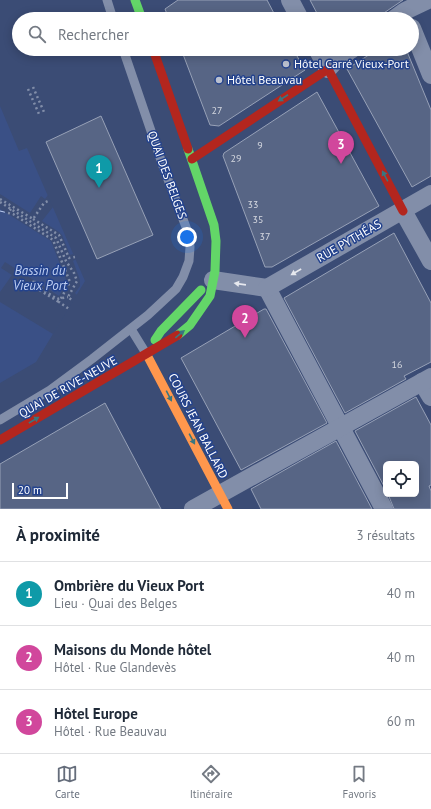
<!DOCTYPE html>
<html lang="fr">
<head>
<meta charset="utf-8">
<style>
  :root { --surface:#fff; --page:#f6f6f7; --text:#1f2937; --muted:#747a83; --line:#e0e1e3; --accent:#656d7b }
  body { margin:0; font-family:"PT Sans",sans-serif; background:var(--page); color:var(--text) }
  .controls { position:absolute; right:12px; bottom:12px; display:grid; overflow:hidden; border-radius:6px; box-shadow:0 2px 10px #0003 }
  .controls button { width:36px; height:36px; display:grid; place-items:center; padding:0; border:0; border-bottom:1px solid var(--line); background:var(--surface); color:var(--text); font:20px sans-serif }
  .scale { position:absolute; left:12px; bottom:10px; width:56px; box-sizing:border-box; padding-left:4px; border:2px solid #fff; border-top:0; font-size:11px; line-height:14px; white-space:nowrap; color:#fff; -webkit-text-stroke:3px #23428d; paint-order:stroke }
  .you { position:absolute; left:187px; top:237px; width:14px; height:14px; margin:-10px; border:3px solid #fff; border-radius:50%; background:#1a73e8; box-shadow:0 0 0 6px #1a73e833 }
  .badge { display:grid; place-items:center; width:26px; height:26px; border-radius:50%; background:var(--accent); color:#fff; font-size:13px; font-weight:700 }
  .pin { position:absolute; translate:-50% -33px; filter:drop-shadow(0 1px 2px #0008) }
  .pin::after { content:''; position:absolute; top:21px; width:14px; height:12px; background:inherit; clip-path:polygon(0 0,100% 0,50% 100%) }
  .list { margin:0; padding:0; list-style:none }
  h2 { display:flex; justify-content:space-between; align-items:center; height:52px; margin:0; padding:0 16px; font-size:17px }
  h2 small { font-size:13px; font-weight:400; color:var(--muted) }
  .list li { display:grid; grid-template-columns:26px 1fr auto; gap:12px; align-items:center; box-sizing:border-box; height:64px; padding:0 16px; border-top:1px solid var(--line) }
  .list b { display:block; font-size:15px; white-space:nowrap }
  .list p { margin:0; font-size:13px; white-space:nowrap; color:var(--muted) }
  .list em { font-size:13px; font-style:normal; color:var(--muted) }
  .icon { flex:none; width:22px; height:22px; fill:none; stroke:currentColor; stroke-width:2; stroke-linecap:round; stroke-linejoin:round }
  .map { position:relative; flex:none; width:431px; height:509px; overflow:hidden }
  .search { position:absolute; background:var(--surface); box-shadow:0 2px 10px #0003; left:12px; right:12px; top:12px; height:44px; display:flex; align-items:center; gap:10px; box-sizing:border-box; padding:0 14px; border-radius:22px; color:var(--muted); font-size:15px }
  .sheet { height:244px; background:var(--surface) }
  nav { display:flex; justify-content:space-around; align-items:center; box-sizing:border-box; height:56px; border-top:1px solid var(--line); background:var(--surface); font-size:11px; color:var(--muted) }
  nav a { display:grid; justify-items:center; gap:2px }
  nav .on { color:var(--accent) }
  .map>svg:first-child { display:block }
</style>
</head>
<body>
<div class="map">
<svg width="431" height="509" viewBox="0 0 431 509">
  <rect width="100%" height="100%" fill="#3b4c75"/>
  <path fill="#3a5086" d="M0,106L19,151L27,148L85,281L36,362L0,383Z"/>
  <path fill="#3b4c75" d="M0,194L30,213L41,196L45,199L48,195L53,207L42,221L59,232L62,235L70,255L73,254L76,259L73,261L80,280V286L75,293L77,295L53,334L0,302V292L12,275L1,268L5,262L59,296L67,282L51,241L0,209Z"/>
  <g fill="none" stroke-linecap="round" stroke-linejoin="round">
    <path stroke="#bfcff2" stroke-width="1" stroke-dasharray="5 4" stroke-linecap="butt" d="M0,211L8,213"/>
  </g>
  <g fill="#576585" stroke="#97a1b7">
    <path d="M178,0H267L277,19H169L165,9Z"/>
    <path d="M310,0H403L375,19H320Z"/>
    <path d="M181,49H293L305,70L219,126L210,125Z"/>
    <path d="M378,49H406L431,110V176L412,187L347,69Z"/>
    <path d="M317,92L379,206L272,267H265L223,156L224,153Z"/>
    <path d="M101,116L153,235L97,259L46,142Z"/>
    <path d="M394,233L431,303V362L404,376L406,379L345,413L284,298Z"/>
    <path d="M264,309H266L327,423L241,470L181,358Z"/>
    <path d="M416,397L431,425V485L429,486L431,491V509H394L388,494H416V464H386V490L355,431Z"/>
    <path d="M105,403L161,509H0V464Z"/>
    <path d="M336,441L372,509H261L251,489Z"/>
  </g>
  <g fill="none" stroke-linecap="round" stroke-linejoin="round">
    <g stroke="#828ea9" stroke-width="2.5" stroke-dasharray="2 3" stroke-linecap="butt">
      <path d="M33,87L44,112"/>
      <path d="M28,89L39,114"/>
      <path d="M0,199L33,219L44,203L50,200"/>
      <path d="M0,202L56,238L66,261L74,273L77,281L68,297L73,301"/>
      <path d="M11,209L8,213L13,214L53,240L70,282L59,302L69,309"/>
      <path d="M33,219L59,235L69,258L75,257"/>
      <path d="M34,281L36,285L57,299L68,297"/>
      <path d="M34,281L31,285L59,302"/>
    </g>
    <g stroke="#828ea9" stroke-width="9">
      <path d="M107,0L113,19"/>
      <path d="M131,329L147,355"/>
      <path d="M0,420L50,390L92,359L148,315L176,289L183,277L189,261L190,247L189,235L164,169L123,49"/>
    </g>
    <g stroke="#828ea9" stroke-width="18">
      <path d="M290,0L300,19"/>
      <path d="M394,19L405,11L428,0"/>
      <path d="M412,28L431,75"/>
      <path d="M317,49L328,69L336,60L352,49"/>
      <path d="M403,211L431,261"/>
      <path d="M213,280L267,288"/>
      <path d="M267,288L384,509"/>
      <path d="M267,288L431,194"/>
      <path d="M422,382L431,397"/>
      <path d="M193,509L431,377"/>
    </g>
    <g stroke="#63d668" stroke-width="9">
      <path d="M135,0L142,19"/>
      <path d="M178,335L190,325L210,296L215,271L216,241L214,225L188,149"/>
      <path d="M155,340L161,331L201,290"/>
    </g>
    <path stroke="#ff974d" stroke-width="9" d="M147,355L228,509"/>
    <g stroke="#b3261e" stroke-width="9">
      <path d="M153,49L188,149"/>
      <path d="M192,159L328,69L403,211"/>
      <path d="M0,440L178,335"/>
    </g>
  </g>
  <defs><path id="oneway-solid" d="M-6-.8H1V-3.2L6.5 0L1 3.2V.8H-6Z"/></defs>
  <g fill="#397680">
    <use href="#oneway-solid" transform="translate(283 98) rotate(147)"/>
    <use href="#oneway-solid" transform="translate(385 176) rotate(-118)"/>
    <use href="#oneway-solid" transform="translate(180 334) rotate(-39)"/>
    <use href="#oneway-solid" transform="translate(169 396) rotate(63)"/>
    <use href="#oneway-solid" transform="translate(34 420) rotate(-30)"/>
    <use href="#oneway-solid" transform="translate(192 439) rotate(62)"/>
  </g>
  <g fill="#e6e8ee">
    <use href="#oneway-solid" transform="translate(296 272) rotate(150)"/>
    <use href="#oneway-solid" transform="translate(240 284) rotate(-172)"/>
  </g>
  <g fill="#bac0cf" stroke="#23428d" stroke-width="1.5">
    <circle cx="286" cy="64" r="4"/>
    <circle cx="219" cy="80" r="4"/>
  </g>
  <g text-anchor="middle" stroke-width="3" stroke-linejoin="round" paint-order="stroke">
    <g font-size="10" fill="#d5d8e0">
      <text x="217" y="114">27</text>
      <text x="260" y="149">9</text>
      <text x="236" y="162">29</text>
      <text x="253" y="208">33</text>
      <text x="258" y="223">35</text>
      <text x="265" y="240">37</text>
      <text x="397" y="368">16</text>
    </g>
    <g font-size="12" fill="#fff" stroke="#23428d" text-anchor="start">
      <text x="294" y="68">Hôtel Carré Vieux-Port</text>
      <text x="227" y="84">Hôtel Beauvau</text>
    </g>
    <g font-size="12" fill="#fff" stroke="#23428d">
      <text transform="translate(167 175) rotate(70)" y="4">QUAI DES BELGES</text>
      <text transform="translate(349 241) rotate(-30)" y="4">RUE PYTHÉAS</text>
      <text transform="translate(68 387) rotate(-30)" y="4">QUAI DE RIVE-NEUVE</text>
      <text transform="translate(198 426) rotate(63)" y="4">COURS JEAN BALLARD</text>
    </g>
    <g font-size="13" font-style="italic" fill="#bfcff2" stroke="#23428d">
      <text x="40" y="275">Bassin du<tspan x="40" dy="15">Vieux Port</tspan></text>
    </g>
  </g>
</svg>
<div class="controls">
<button><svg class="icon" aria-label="locate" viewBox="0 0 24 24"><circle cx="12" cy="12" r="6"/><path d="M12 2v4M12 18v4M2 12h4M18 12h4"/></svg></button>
</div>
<div class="scale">20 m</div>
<div class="you"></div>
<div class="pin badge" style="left:99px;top:188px;background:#0f9aa8">1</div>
<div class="pin badge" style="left:245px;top:338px;background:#d1479c">2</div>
<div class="pin badge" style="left:341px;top:164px;background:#d1479c">3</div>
<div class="search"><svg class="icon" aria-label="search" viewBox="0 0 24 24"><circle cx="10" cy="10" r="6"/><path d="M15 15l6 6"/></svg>Rechercher</div>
</div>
<section class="sheet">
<h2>À proximité<small>3 résultats</small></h2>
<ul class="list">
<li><span class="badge" style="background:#0f9aa8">1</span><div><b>Ombrière du Vieux Port</b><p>Lieu · Quai des Belges</p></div><em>40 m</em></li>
<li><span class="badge" style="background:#d1479c">2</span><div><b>Maisons du Monde hôtel</b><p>Hôtel · Rue Glandevès</p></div><em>40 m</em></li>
<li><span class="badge" style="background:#d1479c">3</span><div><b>Hôtel Europe</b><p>Hôtel · Rue Beauvau</p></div><em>60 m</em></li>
</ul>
</section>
<nav>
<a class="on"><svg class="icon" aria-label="map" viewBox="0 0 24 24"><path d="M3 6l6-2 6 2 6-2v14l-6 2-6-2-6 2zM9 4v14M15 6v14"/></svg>Carte</a>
<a><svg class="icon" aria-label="directions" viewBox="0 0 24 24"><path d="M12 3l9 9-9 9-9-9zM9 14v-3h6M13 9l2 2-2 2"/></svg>Itinéraire</a>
<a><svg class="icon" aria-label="saved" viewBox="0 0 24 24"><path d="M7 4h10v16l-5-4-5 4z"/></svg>Favoris</a>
</nav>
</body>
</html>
